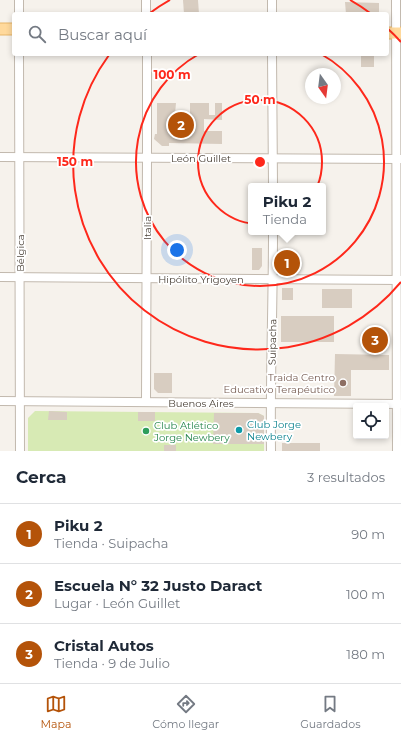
<!DOCTYPE html>
<html lang="es">
<head>
<meta charset="utf-8">
<style>
  :root { --surface:#fff; --page:#f6f6f7; --text:#1f2937; --muted:#747a83; --line:#e0e1e3; --accent:#b45309 }
  body { margin:0; font-family:Montserrat,sans-serif; background:var(--page); color:var(--text) }
  .controls { position:absolute; right:12px; bottom:12px; display:grid; overflow:hidden; border-radius:4px; box-shadow:0 2px 6px #0003 }
  .controls button { width:36px; height:36px; display:grid; place-items:center; padding:0; border:0; border-bottom:1px solid var(--line); background:var(--surface); color:var(--text); font:20px sans-serif }
  .compass { position:absolute; left:305px; top:68px; width:36px; height:36px; border-radius:50%; background:var(--surface); box-shadow:0 2px 6px #0003; rotate:166deg }
  .you { position:absolute; left:177px; top:250px; width:14px; height:14px; margin:-10px; border:3px solid #fff; border-radius:50%; background:#1a73e8; box-shadow:0 0 0 6px #1a73e833 }
  .badge { display:grid; place-items:center; width:26px; height:26px; border-radius:50%; background:var(--accent); color:#fff; font-size:13px; font-weight:700 }
  .pin { position:absolute; translate:-50% -50%; border:2px solid #fff; box-shadow:0 1px 4px #0006 }
  .popup { position:absolute; left:248px; top:183px; width:78px; height:52px; box-sizing:border-box; display:grid; place-content:center; border-radius:4px; background:var(--surface); filter:drop-shadow(0 1px 3px #0005); font-size:13px; white-space:nowrap; color:var(--muted) }
  .popup b { font-size:15px; color:var(--text) }
  .popup::after { content:''; position:absolute; left:50%; top:100%; margin-left:-8px; border:8px solid transparent; border-top-color:var(--surface) }
  .list { margin:0; padding:0; list-style:none }
  h2 { display:flex; justify-content:space-between; align-items:center; height:52px; margin:0; padding:0 16px; font-size:17px }
  h2 small { font-size:13px; font-weight:400; color:var(--muted) }
  .list li { display:grid; grid-template-columns:26px 1fr auto; gap:12px; align-items:center; box-sizing:border-box; height:60px; padding:0 16px; border-top:1px solid var(--line) }
  .list b { display:block; font-size:15px; white-space:nowrap }
  .list p { margin:0; font-size:13px; white-space:nowrap; color:var(--muted) }
  .list em { font-size:13px; font-style:normal; color:var(--muted) }
  .icon { flex:none; width:22px; height:22px; fill:none; stroke:currentColor; stroke-width:2; stroke-linecap:round; stroke-linejoin:round }
  .map { position:relative; flex:none; width:401px; height:451px; overflow:hidden }
  .search { position:absolute; background:var(--surface); box-shadow:0 2px 6px #0003; left:12px; right:12px; top:12px; height:44px; display:flex; align-items:center; gap:10px; box-sizing:border-box; padding:0 14px; border-radius:4px; color:var(--muted); font-size:15px }
  .sheet { height:232px; background:var(--surface) }
  nav { display:flex; justify-content:space-around; align-items:center; box-sizing:border-box; height:56px; border-top:1px solid var(--line); background:var(--surface); font-size:11px; color:var(--muted) }
  nav a { display:grid; justify-items:center; gap:2px }
  nav .on { color:var(--accent) }
  .map>svg:first-child { display:block }
</style>
</head>
<body>
<div class="map">
<svg width="401" height="451" viewBox="0 0 401 451">
  <rect width="100%" height="100%" fill="#f6f2ec"/>
  <path fill="#d7eab4" d="M35,411L258,413L264,416V451H28V418Z"/>
  <g fill="#d8cdc1">
    <path d="M183,0H198L199,14H184Z"/>
    <path d="M345,2L379,3V14H346Z"/>
    <rect x="361" y="54" width="13" height="13"/>
    <path d="M157,103H176L175,114H190V103H209V115H215V103H222V120L204,119V131H222V144L169,143V146H162L154,139L155,134H157Z"/>
    <path d="M252,248H262V266L259,270H252Z"/>
    <rect x="280" y="260" width="13" height="11"/>
    <rect x="282" y="288" width="11" height="12"/>
    <rect x="322" y="289" width="30" height="19"/>
    <rect x="281" y="316" width="53" height="26"/>
    <rect x="361" y="336" width="28" height="7"/>
    <path d="M335,354L389,355V370H351V396H334Z"/>
    <path d="M154,373H172V393H158L154,389Z"/>
    <path d="M49,411L67,412V420H48Z"/>
    <rect x="138" y="412" width="17" height="9"/>
    <path d="M214,413H258L264,416V444H213Z"/>
    <rect x="282" y="443" width="38" height="8"/>
    <rect x="164" y="445" width="12" height="6"/>
  </g>
  <g fill="none" stroke-linecap="round" stroke-linejoin="round">
    <defs>
      <g id="minor">
        <path d="M272,0V14"/>
        <path d="M396,0L397,451"/>
        <path d="M19,14V0"/>
        <path d="M146,14V0"/>
        <path d="M19,54L20,451"/>
        <path d="M272,54L273,186"/>
        <path d="M0,157L401,159"/>
        <path d="M0,277L401,280"/>
        <path d="M0,401L401,404"/>
        <path d="M146,402L147,157V54"/>
        <path d="M271,451C270,378 273,305 273,232"/>
      </g>
      <g id="major">
        <path d="M0,29H14"/>
        <path d="M387,33H401"/>
      </g>
    </defs>
    <use href="#minor" stroke="#c2b9ae" stroke-width="10"/>
    <use href="#major" stroke="#e7b569" stroke-width="13"/>
    <use href="#minor" stroke="#fff" stroke-width="8"/>
    <use href="#major" stroke="#ffd99c" stroke-width="11"/>
  </g>
  <g fill="none" stroke="#fe281b" stroke-width="2">
    <circle cx="260" cy="162" r="62"/>
    <path d="M321 54A124 124 0 1 1 199 54"/>
    <path d="M401 282A185 185 0 0 1 109 55M150 13A185 185 0 0 1 170 0M350 0A185 185 0 0 1 370 13M387 28A185 185 0 0 1 401 42"/>
  </g>
  <circle fill="#8d6e63" stroke="#fff" stroke-width="1.5" cx="343" cy="383" r="4"/>
  <circle fill="#0f9aa8" stroke="#fff" stroke-width="1.5" cx="239" cy="430" r="4"/>
  <circle fill="#2e9e5b" stroke="#fff" stroke-width="1.5" cx="146" cy="431" r="4"/>
  <g text-anchor="middle" stroke-width="3.5" stroke-linejoin="round" paint-order="stroke">
    <g font-size="10" fill="#4b4239" stroke="#fff">
      <text x="201" y="162">León Guillet</text>
      <text transform="translate(147 228) rotate(-90)" y="4">Italia</text>
      <text transform="translate(20 253) rotate(-90)" y="4">Bélgica</text>
      <text x="201" y="283">Hipólito Yrigoyen</text>
      <text transform="translate(272 342) rotate(-89)" y="4">Suipacha</text>
      <text x="201" y="407">Buenos Aires</text>
    </g>
    <g font-size="10" fill="#785e54" stroke="#fff" text-anchor="end">
      <text x="335" y="381">Traida Centro<tspan x="335" dy="12">Educativo Terapéutico</tspan></text>
    </g>
    <g font-size="10" fill="#0d838f" stroke="#fff" text-anchor="start">
      <text x="247" y="428">Club Jorge<tspan x="247" dy="12">Newbery</tspan></text>
    </g>
    <g font-size="10" fill="#27864d" stroke="#fff" text-anchor="start">
      <text x="154" y="429">Club Atlético<tspan x="154" dy="12">Jorge Newbery</tspan></text>
    </g>
  </g>
  <circle cx="260" cy="162" r="6" fill="#fe281b" stroke="#fff" stroke-width="2"/>
  <g font-size="12" text-anchor="middle" font-weight="bold" fill="#fe281b" stroke="#fff" stroke-width="3.5" stroke-linejoin="round" paint-order="stroke">
    <text x="172" y="79">100 m</text>
    <text x="260" y="104">50 m</text>
    <text x="75" y="166">150 m</text>
  </g>
</svg>
<div class="controls">
<button><svg class="icon" aria-label="locate" viewBox="0 0 24 24"><circle cx="12" cy="12" r="6"/><path d="M12 2v4M12 18v4M2 12h4M18 12h4"/></svg></button>
</div>
<svg class="compass" viewBox="-18 -18 36 36"><path d="M0-13l5 13h-10z" fill="#e53935"/><path d="M0 13l5-13h-10z" fill="#747a83"/></svg>
<div class="you"></div>
<div class="pin badge" style="left:287px;top:263px">1</div>
<div class="popup"><b>Piku 2</b>Tienda</div>
<div class="pin badge" style="left:181px;top:125px">2</div>
<div class="pin badge" style="left:375px;top:340px">3</div>
<div class="search"><svg class="icon" aria-label="search" viewBox="0 0 24 24"><circle cx="10" cy="10" r="6"/><path d="M15 15l6 6"/></svg>Buscar aquí</div>
</div>
<section class="sheet">
<h2>Cerca<small>3 resultados</small></h2>
<ul class="list">
<li><span class="badge">1</span><div><b>Piku 2</b><p>Tienda · Suipacha</p></div><em>90 m</em></li>
<li><span class="badge">2</span><div><b>Escuela N° 32 Justo Daract</b><p>Lugar · León Guillet</p></div><em>100 m</em></li>
<li><span class="badge">3</span><div><b>Cristal Autos</b><p>Tienda · 9 de Julio</p></div><em>180 m</em></li>
</ul>
</section>
<nav>
<a class="on"><svg class="icon" aria-label="map" viewBox="0 0 24 24"><path d="M3 6l6-2 6 2 6-2v14l-6 2-6-2-6 2zM9 4v14M15 6v14"/></svg>Mapa</a>
<a><svg class="icon" aria-label="directions" viewBox="0 0 24 24"><path d="M12 3l9 9-9 9-9-9zM9 14v-3h6M13 9l2 2-2 2"/></svg>Cómo llegar</a>
<a><svg class="icon" aria-label="saved" viewBox="0 0 24 24"><path d="M7 4h10v16l-5-4-5 4z"/></svg>Guardados</a>
</nav>
</body>
</html>
